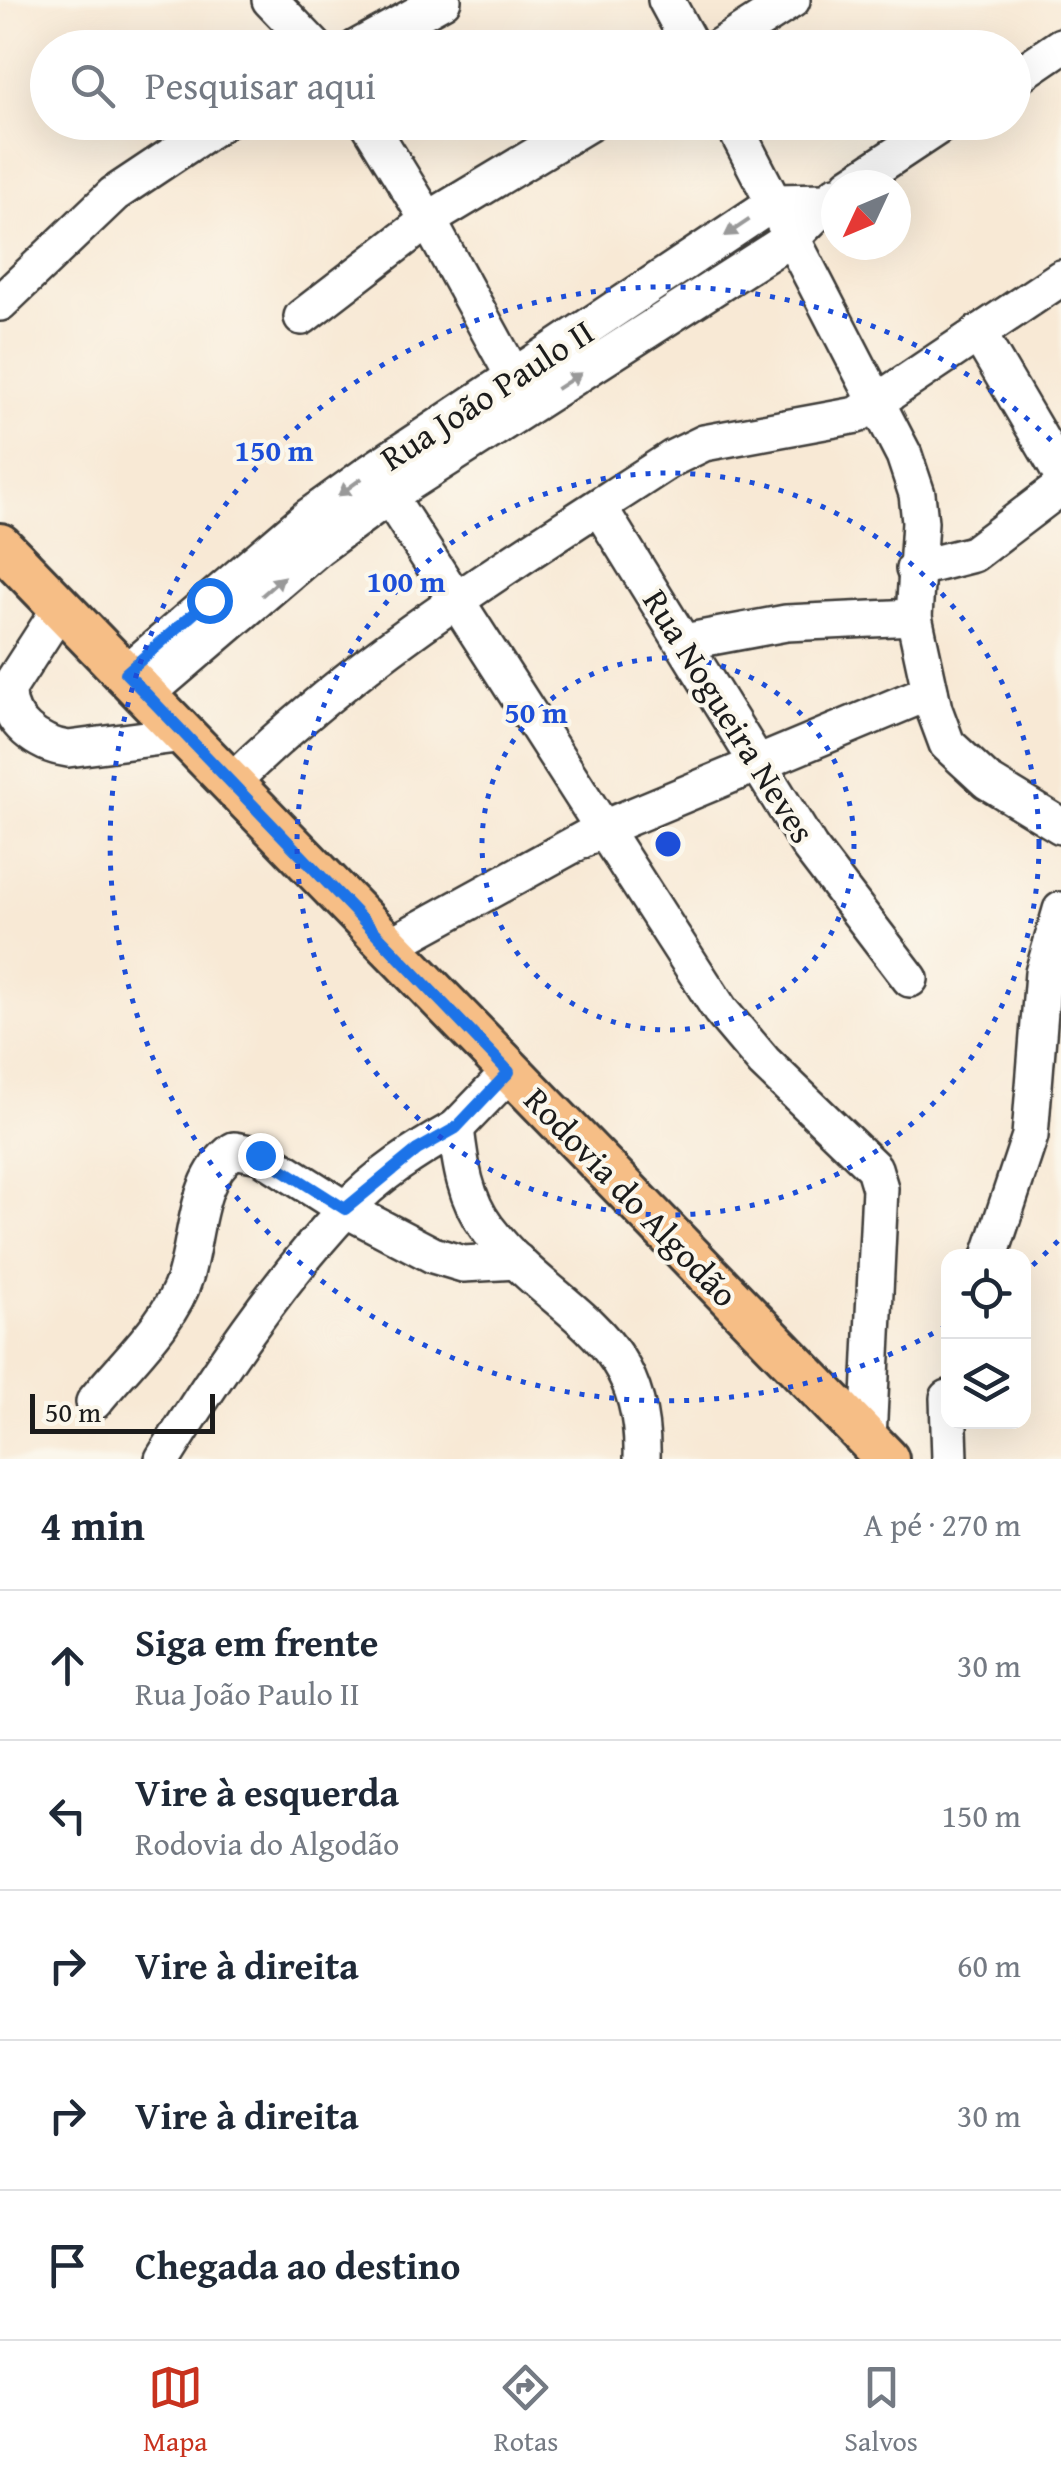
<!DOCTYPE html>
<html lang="pt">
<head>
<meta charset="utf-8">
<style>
  :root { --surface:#fff; --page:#f2f2f3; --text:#1f2937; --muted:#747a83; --line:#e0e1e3; --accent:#c8321e }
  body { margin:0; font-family:"Gentium Book Plus",serif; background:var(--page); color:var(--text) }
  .controls { position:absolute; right:30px; bottom:30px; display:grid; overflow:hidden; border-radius:20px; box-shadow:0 10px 40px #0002 }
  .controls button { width:90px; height:90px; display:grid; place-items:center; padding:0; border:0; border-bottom:2px solid var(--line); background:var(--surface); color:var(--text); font:50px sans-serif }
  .compass { position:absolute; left:821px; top:170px; width:90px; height:90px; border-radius:50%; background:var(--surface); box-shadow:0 10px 40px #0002; rotate:226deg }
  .scale { position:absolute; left:30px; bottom:25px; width:185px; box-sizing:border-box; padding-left:10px; border:5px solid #1c1c1c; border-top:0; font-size:28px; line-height:35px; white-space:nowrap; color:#1c1c1c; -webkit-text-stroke:8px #fbf7ec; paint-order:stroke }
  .stop { position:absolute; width:30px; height:30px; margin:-22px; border:8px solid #1a73e8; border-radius:50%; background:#fff }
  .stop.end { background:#1a73e8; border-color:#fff; box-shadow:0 2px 10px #0008 }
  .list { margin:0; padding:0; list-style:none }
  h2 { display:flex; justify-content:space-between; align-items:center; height:130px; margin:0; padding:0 40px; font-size:42px }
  h2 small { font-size:32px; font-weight:400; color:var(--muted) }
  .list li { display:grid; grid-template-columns:65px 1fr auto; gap:30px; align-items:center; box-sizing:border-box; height:150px; padding:0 40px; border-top:2px solid var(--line) }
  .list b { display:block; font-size:38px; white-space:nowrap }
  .list p { margin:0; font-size:32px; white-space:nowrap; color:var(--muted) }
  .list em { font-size:32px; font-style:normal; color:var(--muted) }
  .icon { flex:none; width:55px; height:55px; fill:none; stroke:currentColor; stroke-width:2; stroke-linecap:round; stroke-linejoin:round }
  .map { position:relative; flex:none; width:1061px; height:1459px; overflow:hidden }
  .search { position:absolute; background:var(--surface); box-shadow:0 10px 40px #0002; left:30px; right:30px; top:30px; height:110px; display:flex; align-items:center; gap:25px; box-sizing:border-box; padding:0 35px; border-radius:55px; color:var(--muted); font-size:38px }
  .sheet { height:880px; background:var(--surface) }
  nav { display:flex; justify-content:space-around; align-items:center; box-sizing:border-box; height:140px; border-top:2px solid var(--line); background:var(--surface); font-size:28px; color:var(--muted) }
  nav a { display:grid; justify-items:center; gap:5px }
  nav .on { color:var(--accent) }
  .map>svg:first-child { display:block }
</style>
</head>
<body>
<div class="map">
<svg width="1061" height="1459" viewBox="0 0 1061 1459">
  <rect width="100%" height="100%" fill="#fbf7ec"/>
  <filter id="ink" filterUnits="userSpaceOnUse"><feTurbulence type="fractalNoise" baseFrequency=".01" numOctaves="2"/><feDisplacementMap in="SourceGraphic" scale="20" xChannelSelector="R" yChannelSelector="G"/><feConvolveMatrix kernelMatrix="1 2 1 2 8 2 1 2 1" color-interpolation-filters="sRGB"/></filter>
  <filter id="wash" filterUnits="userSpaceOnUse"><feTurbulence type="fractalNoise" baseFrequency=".0048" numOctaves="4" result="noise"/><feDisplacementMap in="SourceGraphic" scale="40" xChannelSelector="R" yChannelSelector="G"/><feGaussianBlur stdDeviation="2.25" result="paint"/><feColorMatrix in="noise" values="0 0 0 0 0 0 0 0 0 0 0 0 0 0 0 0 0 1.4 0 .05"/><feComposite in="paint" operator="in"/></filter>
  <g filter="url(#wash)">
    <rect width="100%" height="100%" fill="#f8e9d5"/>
  </g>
  <g filter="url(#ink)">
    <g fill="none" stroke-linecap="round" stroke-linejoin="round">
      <defs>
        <g id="minor">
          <path d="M270,0L316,48"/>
          <path d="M666,0L692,48"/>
          <path d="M356,48L443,0"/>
          <path d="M717,48L792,0"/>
          <path d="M1014,78L1061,46"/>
          <path d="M368,122L428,220L525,397"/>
          <path d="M732,122L904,455L917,494L920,522L914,617L934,709L947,744L987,781L1061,826"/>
          <path d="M850,185L945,122"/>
          <path d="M0,303L114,194L222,122"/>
          <path d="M302,317L428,220L591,122"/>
          <path d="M978,333L1061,474"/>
          <path d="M389,496L720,1010L764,1062L874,1168L880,1188L868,1439"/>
          <path d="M599,507L810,848L910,979"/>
          <path d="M914,569L973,554L1061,487"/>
          <path d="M61,607L8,689C6,722 39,745 68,749L184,734"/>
          <path d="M684,642L786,623L914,617"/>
          <path d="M126,673L308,517L369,473L775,202L826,201"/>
          <path d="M146,695L318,548L389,496L793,237L836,194"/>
          <path d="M230,784C360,654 520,558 673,458L704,443L857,415L1061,278"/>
          <path d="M387,947L604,828L930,692"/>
          <path d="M456,1128L509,1073"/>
          <path d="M990,1256L1030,1136L1043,973L1061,910"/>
          <path d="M948,1398L950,1459"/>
          <path d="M94,1402C123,1365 171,1323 185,1277C198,1234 195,1178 234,1150L260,1155L345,1209L433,1255L463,1264L517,1261"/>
          <path d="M163,1459C216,1374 276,1284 345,1210C376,1176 417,1150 456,1128C460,1163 465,1199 487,1228C553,1315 646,1329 642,1459"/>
        </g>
        <path id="major" d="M0,545L887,1459"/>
      </defs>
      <use href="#minor" stroke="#3d3b38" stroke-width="40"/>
      <use href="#major" stroke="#3d3b38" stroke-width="48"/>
      <use href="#minor" stroke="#fff" stroke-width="35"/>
      <use href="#major" stroke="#f6be86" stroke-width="42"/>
    </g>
    <defs><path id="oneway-solid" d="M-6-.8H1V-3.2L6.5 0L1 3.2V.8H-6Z" transform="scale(2.5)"/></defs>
    <g fill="#999">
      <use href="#oneway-solid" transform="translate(737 228) rotate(146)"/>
      <use href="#oneway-solid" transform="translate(569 381) rotate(-33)"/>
      <use href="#oneway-solid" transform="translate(350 487) rotate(144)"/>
      <use href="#oneway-solid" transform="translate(273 586) rotate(-41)"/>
    </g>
  </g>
  <g fill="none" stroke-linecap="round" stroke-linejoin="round" filter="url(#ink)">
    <path stroke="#1a73e8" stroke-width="12" d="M209,600L126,673L509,1072L456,1128L417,1150L345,1209L260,1155"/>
  </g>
  <g fill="none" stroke="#1d4ed8" stroke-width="5" stroke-dasharray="5 10">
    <circle cx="668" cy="844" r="186"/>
    <circle cx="668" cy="844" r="371"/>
    <path d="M1058 1241A557 557 0 0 1 1026 1271M946 1326A557 557 0 1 1 1058 447"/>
  </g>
  <g text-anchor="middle" stroke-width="8" stroke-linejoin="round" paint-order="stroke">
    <g font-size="35" fill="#1c1c1c" stroke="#fbf7ec">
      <text transform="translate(487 395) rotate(-33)" y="12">Rua João Paulo II</text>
      <text transform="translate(729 716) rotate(58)" y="12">Rua Nogueira Neves</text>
      <text transform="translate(631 1197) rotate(46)" y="12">Rodovia do Algodão</text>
    </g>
  </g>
  <circle cx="668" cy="844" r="15" fill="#1d4ed8" stroke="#fbf7ec" stroke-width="5"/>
  <g font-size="30" text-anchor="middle" font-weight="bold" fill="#1d4ed8" stroke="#fbf7ec" stroke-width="8" stroke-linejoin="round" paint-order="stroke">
    <text x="274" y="461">150 m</text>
    <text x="406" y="592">100 m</text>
    <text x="536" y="723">50 m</text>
  </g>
</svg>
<div class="controls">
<button><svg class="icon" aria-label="locate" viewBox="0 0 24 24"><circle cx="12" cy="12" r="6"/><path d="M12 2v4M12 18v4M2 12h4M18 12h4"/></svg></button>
<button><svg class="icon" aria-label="layers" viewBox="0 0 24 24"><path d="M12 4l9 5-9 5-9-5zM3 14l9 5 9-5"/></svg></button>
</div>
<svg class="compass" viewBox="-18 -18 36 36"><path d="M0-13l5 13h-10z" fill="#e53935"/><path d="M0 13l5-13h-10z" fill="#747a83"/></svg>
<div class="scale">50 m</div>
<div class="stop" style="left:209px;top:600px"></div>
<div class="stop end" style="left:260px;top:1155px"></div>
<div class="search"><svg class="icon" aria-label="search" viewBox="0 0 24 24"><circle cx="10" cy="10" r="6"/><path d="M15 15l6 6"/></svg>Pesquisar aqui</div>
</div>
<section class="sheet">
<h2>4 min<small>A pé · 270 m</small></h2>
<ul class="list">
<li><svg class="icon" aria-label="ahead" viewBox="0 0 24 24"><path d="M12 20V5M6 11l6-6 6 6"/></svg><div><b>Siga em frente</b><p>Rua João Paulo II</p></div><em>30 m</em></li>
<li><svg class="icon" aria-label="left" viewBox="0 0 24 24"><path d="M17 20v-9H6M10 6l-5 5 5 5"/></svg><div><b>Vire à esquerda</b><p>Rodovia do Algodão</p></div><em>150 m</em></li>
<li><svg class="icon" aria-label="right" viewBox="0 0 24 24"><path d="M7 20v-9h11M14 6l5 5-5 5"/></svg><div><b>Vire à direita</b></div><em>60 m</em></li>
<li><svg class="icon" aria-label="right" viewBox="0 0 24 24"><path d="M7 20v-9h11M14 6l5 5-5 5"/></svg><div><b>Vire à direita</b></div><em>30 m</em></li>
<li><svg class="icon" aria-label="arrive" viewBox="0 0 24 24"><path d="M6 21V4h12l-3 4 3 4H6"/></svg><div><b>Chegada ao destino</b></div></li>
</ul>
</section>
<nav>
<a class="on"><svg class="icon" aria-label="map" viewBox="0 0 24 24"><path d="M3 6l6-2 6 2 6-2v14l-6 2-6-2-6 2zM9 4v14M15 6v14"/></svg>Mapa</a>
<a><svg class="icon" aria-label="directions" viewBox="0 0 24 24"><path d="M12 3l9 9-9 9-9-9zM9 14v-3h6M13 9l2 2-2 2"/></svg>Rotas</a>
<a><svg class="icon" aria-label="saved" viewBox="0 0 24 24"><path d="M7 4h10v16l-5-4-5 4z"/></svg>Salvos</a>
</nav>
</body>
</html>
